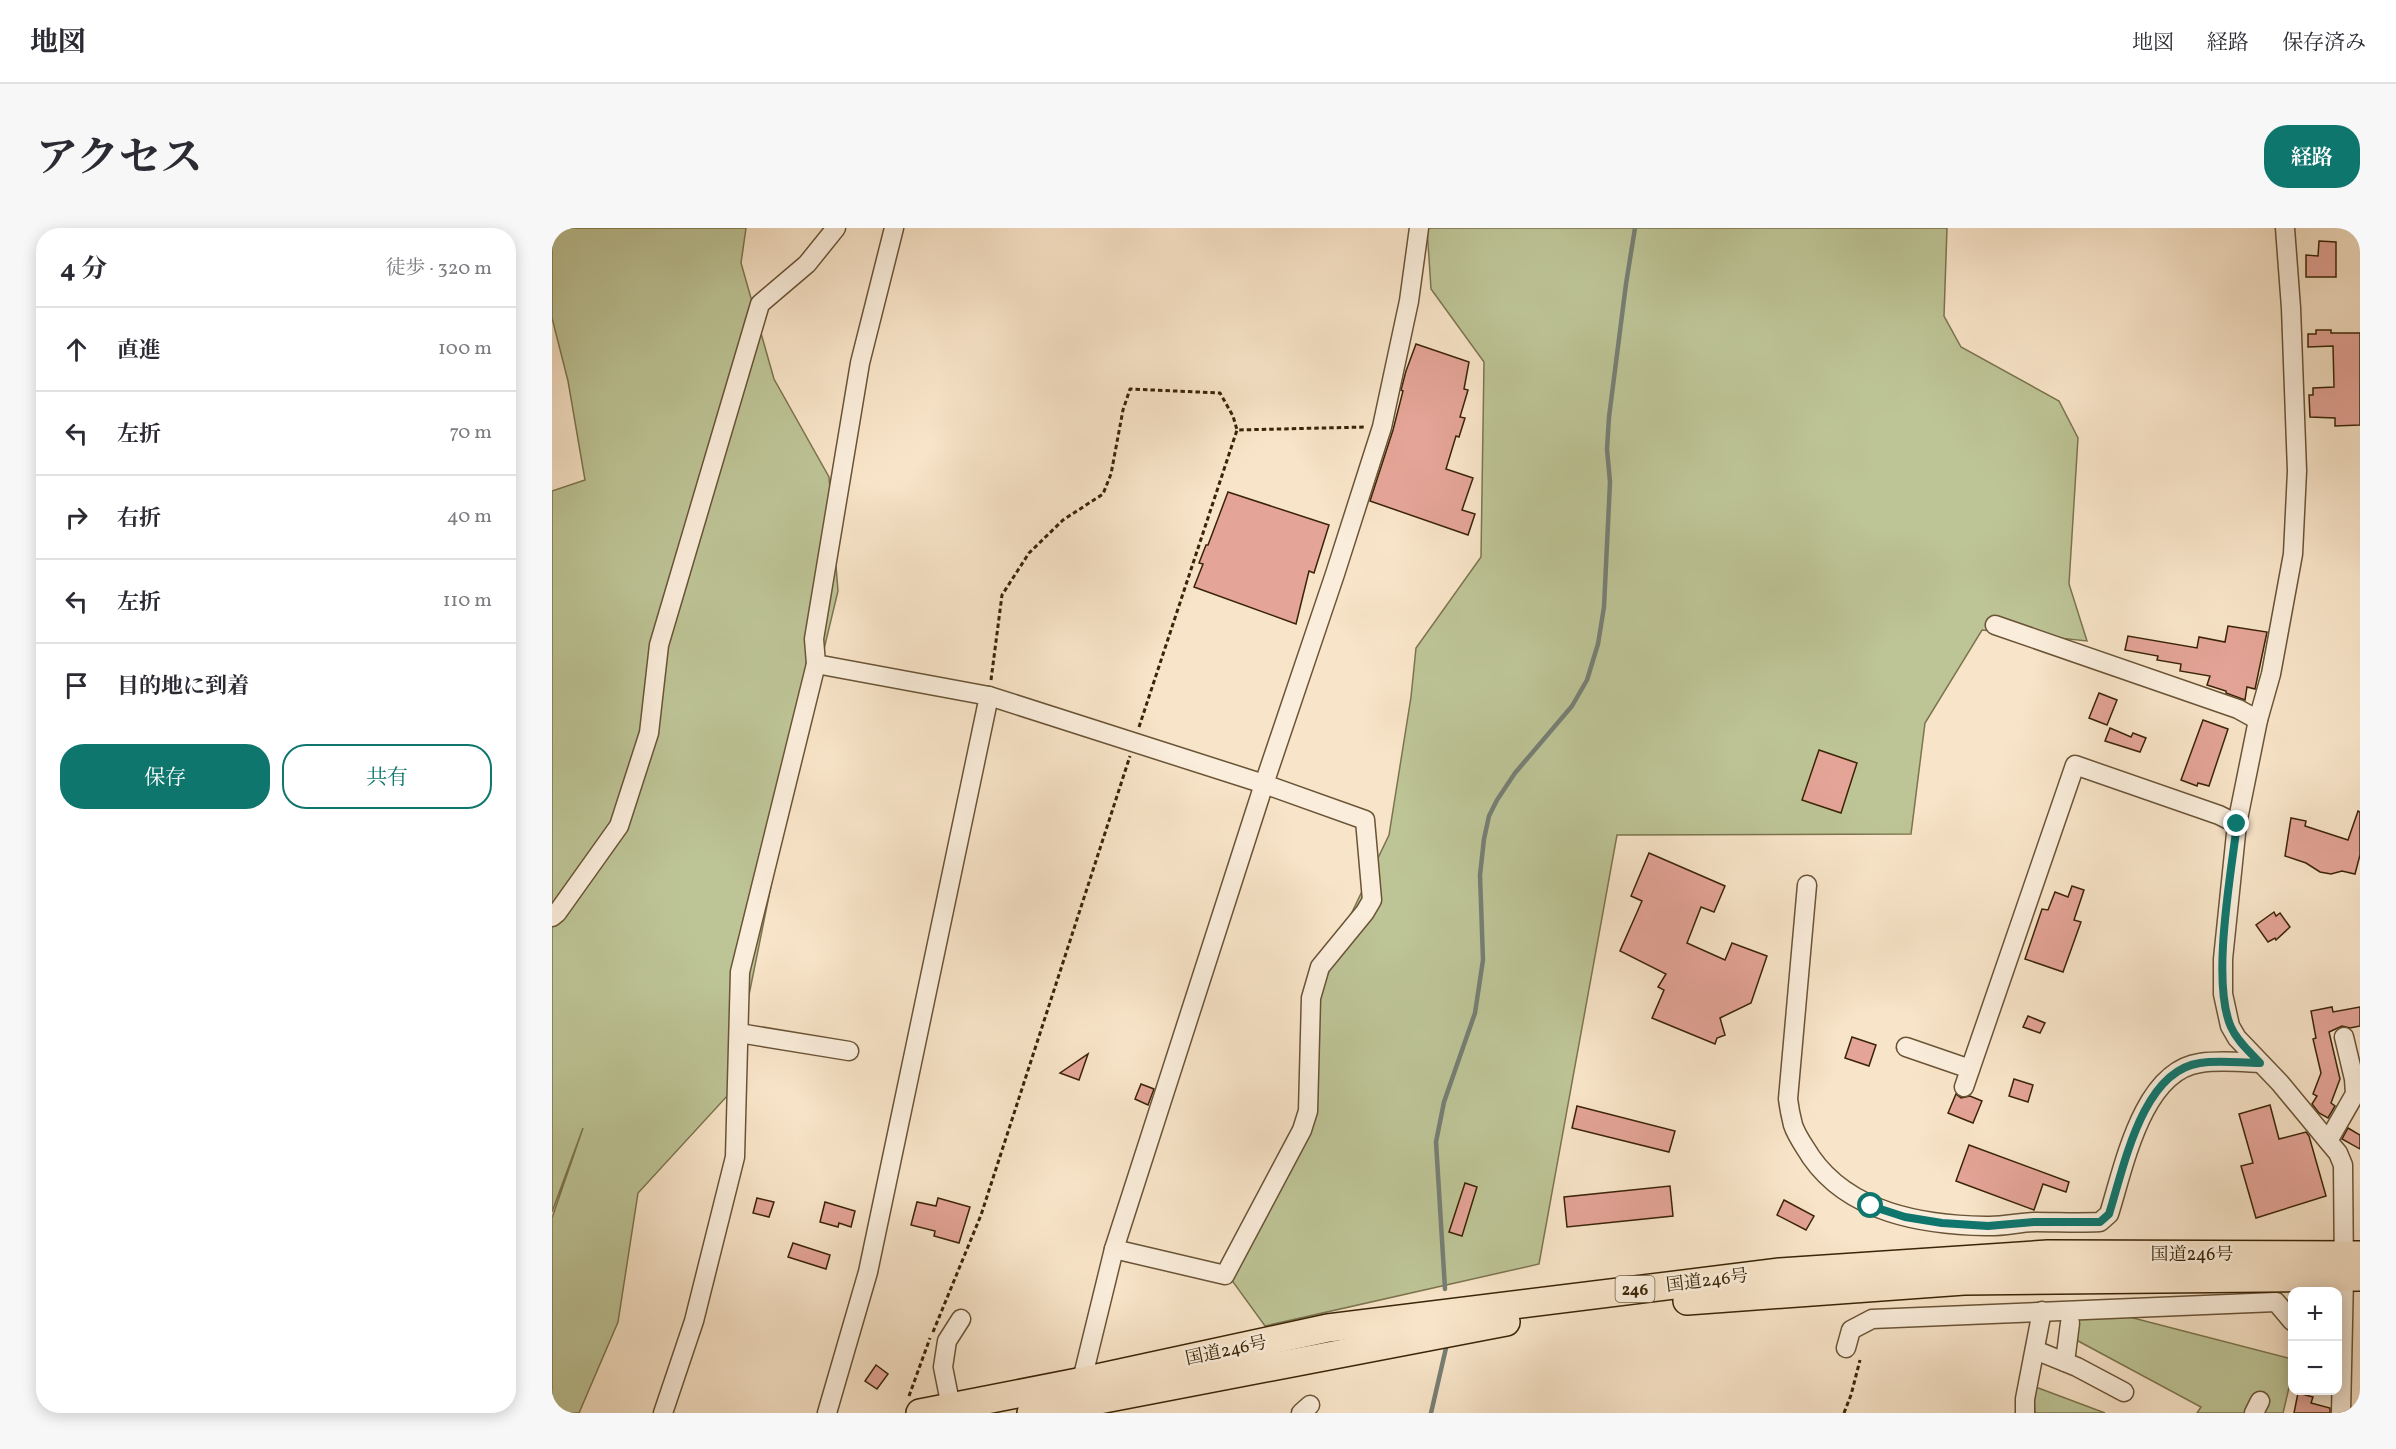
<!DOCTYPE html>
<html lang="ja">
<head>
<meta charset="utf-8">
<style>
  :root { --surface:#fff; --page:#f7f7f7; --text:#2b2b33; --muted:#7c7c81; --line:#e1e1e2; --accent:#0f766e }
  body { margin:0; font-family:Vollkorn,"Noto Serif JP",serif; background:var(--page); color:var(--text) }
  .controls { position:absolute; right:18px; bottom:18px; display:grid; overflow:hidden; border-radius:12px; box-shadow:0 3px 15px #0003 }
  .controls button { width:54px; height:54px; display:grid; place-items:center; padding:0; border:0; border-bottom:2px solid var(--line); background:var(--surface); color:var(--text); font:30px sans-serif }
  .stop { position:absolute; width:18px; height:18px; margin:-14px; border:4px solid #0f766e; border-radius:50%; background:#fff }
  .stop.end { background:#0f766e; border-color:#fff; box-shadow:0 2px 6px #0008 }
  .list { margin:0; padding:0; list-style:none }
  h2 { display:flex; justify-content:space-between; align-items:center; height:78px; margin:0; padding:0 24px; font-size:26px }
  h2 small { font-size:20px; font-weight:400; color:var(--muted) }
  .list li { display:grid; grid-template-columns:39px 1fr auto; gap:18px; align-items:center; box-sizing:border-box; height:84px; padding:0 24px; border-top:2px solid var(--line) }
  .list b { display:block; font-size:22px; white-space:nowrap }
  .list em { font-size:20px; font-style:normal; color:var(--muted) }
  .actions { display:flex; gap:12px; padding:18px 24px }
  .actions a { flex:1; padding:14px 0; border:2px solid var(--accent); border-radius:24px; text-align:center; font-size:21px; color:var(--accent) }
  .actions .main { background:var(--accent); color:#fff }
  .icon { flex:none; width:33px; height:33px; fill:none; stroke:currentColor; stroke-width:2; stroke-linecap:round; stroke-linejoin:round }
  .map { position:relative; flex:none; width:1808px; height:1185px; overflow:hidden; border-radius:24px }
  header { display:flex; align-items:center; gap:36px; box-sizing:border-box; height:84px; padding:0 30px; background:var(--surface); border-bottom:2px solid var(--line) }
  header strong { font-size:28px }
  nav { display:flex; gap:33px; margin-inline-start:auto; font-size:21px }
  .intro { display:flex; align-items:center; justify-content:space-between; box-sizing:border-box; height:144px; padding:0 36px }
  h1 { margin:0; font-size:42px }
  .button { padding:15px 27px; border-radius:24px; background:var(--accent); color:#fff; font-size:21px; font-weight:700 }
  main { display:flex; gap:36px; padding:0 36px }
  aside { flex:1; background:var(--surface); border-radius:24px; box-shadow:0 3px 15px #0003 }
  .map>svg:first-child { display:block }
</style>
</head>
<body>
<header>
<strong>地図</strong>
<nav><a>地図</a><a>経路</a><a>保存済み</a></nav>
</header>
<div class="intro"><h1>アクセス</h1><a class="button">経路</a></div>
<main>
<aside>
<h2>4 分<small>徒歩 · 320 m</small></h2>
<ul class="list">
<li><svg class="icon" aria-label="ahead" viewBox="0 0 24 24"><path d="M12 20V5M6 11l6-6 6 6"/></svg><div><b>直進</b></div><em>100 m</em></li>
<li><svg class="icon" aria-label="left" viewBox="0 0 24 24"><path d="M17 20v-9H6M10 6l-5 5 5 5"/></svg><div><b>左折</b></div><em>70 m</em></li>
<li><svg class="icon" aria-label="right" viewBox="0 0 24 24"><path d="M7 20v-9h11M14 6l5 5-5 5"/></svg><div><b>右折</b></div><em>40 m</em></li>
<li><svg class="icon" aria-label="left" viewBox="0 0 24 24"><path d="M17 20v-9H6M10 6l-5 5 5 5"/></svg><div><b>左折</b></div><em>110 m</em></li>
<li><svg class="icon" aria-label="arrive" viewBox="0 0 24 24"><path d="M6 21V4h12l-3 4 3 4H6"/></svg><div><b>目的地に到着</b></div></li>
</ul>
<div class="actions"><a class="main">保存</a><a>共有</a></div>
</aside>
<div class="map">
<svg width="1808" height="1185" viewBox="0 0 1808 1185">
  <rect width="100%" height="100%" fill="#f8e4c8"/>
  <filter id="stains"><feTurbulence type="fractalNoise" baseFrequency=".00333" numOctaves="4"/><feColorMatrix values="0 0 0 0 .2 0 0 0 0 .09 0 0 0 0 .02 0 0 0 .5 -.17"/></filter>
  <radialGradient id="worn" r=".72"><stop offset=".6" stop-color="#630" stop-opacity="0"/><stop offset="1" stop-color="#630" stop-opacity=".3"/></radialGradient>
  <g fill="#bdc496" stroke="#7c744e" stroke-width="1.5">
    <path d="M0,0H194L189,35L222,151L277,249L286,363L240,554L177,866L86,965L66,1094L27,1185H0V990L31,900L0,984V263L33,252L16,153L0,90Z"/>
    <path d="M875,0H1395L1392,88L1409,119L1507,173L1526,210L1517,356L1535,413L1430,402L1373,495L1359,606L1065,607L987,1036L713,1098L676,1047L751,896L768,751L837,607L859,469L864,420L929,329L932,134L879,61Z"/>
    <path d="M1558,1084L1740,1131V1147L1731,1185H1645L1649,1179L1515,1107L1520,1088Z"/>
    <path d="M1481,1158L1553,1185H1483Z"/>
  </g>
  <g fill="none" stroke-linecap="round" stroke-linejoin="round">
    <g stroke="#777f74" stroke-width="4.5">
      <path d="M893,1061L884,914L892,874L923,785L931,732L928,647L932,611L937,588L945,572L963,545L1020,478L1035,452L1046,416L1052,379L1058,254L1055,221L1057,189L1074,56L1083,0"/>
      <path d="M879,1185L894,1120"/>
    </g>
  </g>
  <g fill="#e4a497" stroke="#3a2405" stroke-width="1.5">
    <path d="M1767,13L1784,14V49H1754V27L1766,28Z"/>
    <path d="M1764,102H1779V105H1808V197L1783,198V190L1758,189L1757,167H1761V160L1782,159L1781,118L1756,119V106H1764Z"/>
    <path d="M864,116L917,134L912,161L916,162L908,189L913,190L907,209L904,208L894,241L921,250L910,282L923,286L916,307L818,273L841,202L851,163L849,162L854,143Z"/>
    <path d="M676,264L777,297L762,345L757,343L744,396L642,359L651,336L647,335L654,317H656Z"/>
    <path d="M1676,398L1715,404L1703,461L1695,459L1693,472L1674,465V463L1655,457L1658,448L1628,443L1629,436L1605,432L1606,428L1573,422L1576,408L1645,420L1647,409L1673,414Z"/>
    <path d="M1547,465L1565,472L1555,497L1537,490Z"/>
    <path d="M1651,492L1676,501L1657,558L1646,555L1645,558L1629,552Z"/>
    <path d="M1558,500L1579,509L1581,505L1594,510L1588,524L1553,513Z"/>
    <path d="M1267,522L1305,535L1289,585L1250,572Z"/>
    <path d="M1806,583L1808,584V627L1803,646L1790,643L1779,646L1768,644L1754,635L1733,628L1739,590L1754,593L1753,598L1796,612Z"/>
    <path d="M1097,625L1173,658L1162,684L1149,679L1135,715L1173,732L1180,715L1215,728L1199,775L1168,790L1173,807L1165,810L1163,816L1100,790L1112,762L1106,759L1114,746L1068,723L1090,673L1079,668Z"/>
    <path d="M1520,658L1532,662L1522,692L1529,694L1511,744L1473,731L1490,681L1496,682L1503,664L1516,669Z"/>
    <path d="M1722,684L1724,688L1728,685L1738,699L1724,712L1723,710L1716,714L1704,697Z"/>
    <path d="M1780,779L1781,784L1808,779V798L1798,800L1790,798L1777,804L1788,851L1779,875L1783,878L1776,890L1767,885L1760,876L1765,868L1761,866L1769,845L1761,811L1764,810L1759,783Z"/>
    <path d="M1476,788L1493,795L1488,805L1471,799Z"/>
    <path d="M1300,809L1324,817L1317,838L1293,830Z"/>
    <path d="M536,826L527,852L508,845Z"/>
    <path d="M1462,851L1481,857L1476,874L1457,868Z"/>
    <path d="M589,856L602,861L596,877L583,871Z"/>
    <path d="M1404,866L1409,870L1418,868L1430,873L1421,895L1396,885Z"/>
    <path d="M1718,877L1727,911L1754,904L1757,908L1774,968L1704,990L1689,938L1701,935L1687,886Z"/>
    <path d="M1025,878L1123,903L1117,924L1020,900Z"/>
    <path d="M1796,900L1808,907V921L1790,911Z"/>
    <path d="M1417,917L1517,954L1514,964L1491,956L1482,982L1404,953Z"/>
    <path d="M913,955L925,959L910,1008L897,1004Z"/>
    <path d="M1118,958L1121,988L1015,999L1012,969Z"/>
    <path d="M205,970L222,974L217,989L201,985Z"/>
    <path d="M386,970L418,979L407,1015L382,1008L383,1003L359,997L365,974L384,978Z"/>
    <path d="M1232,972L1262,988L1254,1002L1225,987Z"/>
    <path d="M273,974L303,983L299,999L287,995L286,999L268,994Z"/>
    <path d="M241,1015L278,1027L274,1041L236,1029Z"/>
    <path d="M324,1137L336,1146L325,1161L313,1153Z"/>
    <path d="M1746,1165L1761,1169L1759,1175L1778,1180V1185H1742Z"/>
  </g>
  <g fill="none" stroke-linecap="round" stroke-linejoin="round">
    <defs>
      <g id="minor">
        <path d="M342,0L308,135L262,411L264,436L437,468L712,556L813,592L820,672L813,684L768,739L759,770L756,883L750,902L673,1047L562,1021"/>
        <path d="M1733,0L1739,80L1745,243L1741,326L1719,446L1706,492L1685,596L1671,731V766L1678,798L1685,810L1728,855L1776,913L1786,925L1791,937L1792,1049L1789,1185"/>
        <path d="M1443,397L1686,481L1706,492"/>
        <path d="M1255,657L1236,871C1237,879 1239,889 1241,897C1245,909 1253,919 1259,929C1298,985 1371,997 1434,998C1451,999 1468,994 1484,994C1506,994 1527,995 1548,994L1557,986C1572,939 1590,843 1648,835C1667,832 1688,834 1708,835"/>
        <path d="M0,689L5,685L67,598L97,505L107,417L208,76L255,36L284,0"/>
        <path d="M187,805L297,823"/>
        <path d="M1354,819L1418,841"/>
        <path d="M1412,859L1523,537L1667,587L1685,596"/>
        <path d="M1776,913L1803,866L1802,851L1792,809"/>
        <path d="M1294,1120L1299,1102L1320,1091L1724,1074L1740,1093"/>
        <path d="M1483,1122L1525,1139L1572,1164"/>
        <path d="M1513,1134L1518,1095"/>
        <path d="M528,1160L562,1021L712,556L783,346L830,199L857,73L867,0"/>
        <path d="M399,1179L391,1139L395,1113L409,1091"/>
        <path d="M111,1185L142,1093L183,929L188,744L264,436"/>
        <path d="M275,1185L316,1044L437,468"/>
        <path d="M749,1185L758,1177"/>
        <path d="M1473,1185V1171L1490,1083"/>
        <path d="M1702,1185L1708,1173"/>
      </g>
      <g id="highway">
        <path d="M1135,1073L1412,1053L1808,1049"/>
        <path d="M368,1185L531,1153L776,1100L1228,1044L1496,1026L1808,1027"/>
        <path d="M479,1185L954,1094"/>
      </g>
    </defs>
    <use href="#minor" stroke="#6a5436" stroke-width="21"/>
    <use href="#highway" stroke="#3a2405" stroke-width="30"/>
    <g stroke="#3a2405" stroke-width="3" stroke-dasharray="4.5 3" stroke-linecap="butt">
      <path d="M439,452L450,367L477,325L511,292L551,266L559,246L571,182L578,161L668,165L681,188L685,202"/>
      <path d="M587,499L685,202L813,199"/>
      <path d="M381,1104L429,987L578,528"/>
      <path d="M357,1168L378,1110"/>
      <path d="M1292,1185L1299,1167L1308,1132"/>
    </g>
    <use href="#minor" stroke="#faeddb" stroke-width="18"/>
    <use href="#highway" stroke="#f8e4c8" stroke-width="27"/>
  </g>
  <g fill="none" stroke-linecap="round" stroke-linejoin="round">
    <path stroke="#0f766e" stroke-width="8" d="M1319,978L1353,989L1390,995L1436,998L1482,994H1548L1557,986C1572,939 1590,843 1648,835C1667,832 1688,835 1708,835C1698,824 1685,813 1679,799C1659,754 1679,646 1685,596"/>
  </g>
  <g text-anchor="middle" stroke-width="5" stroke-linejoin="round" paint-order="stroke">
    <rect fill="#faeddb" stroke="#746045" stroke-width="1.5" x="1063.5" y="1048" width="39" height="26" rx="4.5"/>
    <g font-size="16" font-weight="bold" fill="#3a2405">
      <text x="1083" y="1067">246</text>
    </g>
    <g font-size="18" fill="#3a2405" stroke="#faeddb">
      <text x="1640" y="1032">国道246号</text>
      <text transform="translate(1155 1052) rotate(-7)" y="6">国道246号</text>
      <text transform="translate(674 1122) rotate(-12)" y="6">国道246号</text>
    </g>
  </g>
  <rect width="100%" height="100%" filter="url(#stains)"/>
  <rect width="100%" height="100%" fill="url(#worn)"/>
</svg>
<div class="controls">
<button>+</button>
<button>−</button>
</div>
<div class="stop" style="left:1319px;top:978px"></div>
<div class="stop end" style="left:1685px;top:596px"></div>
</div>
</main>
</body>
</html>
